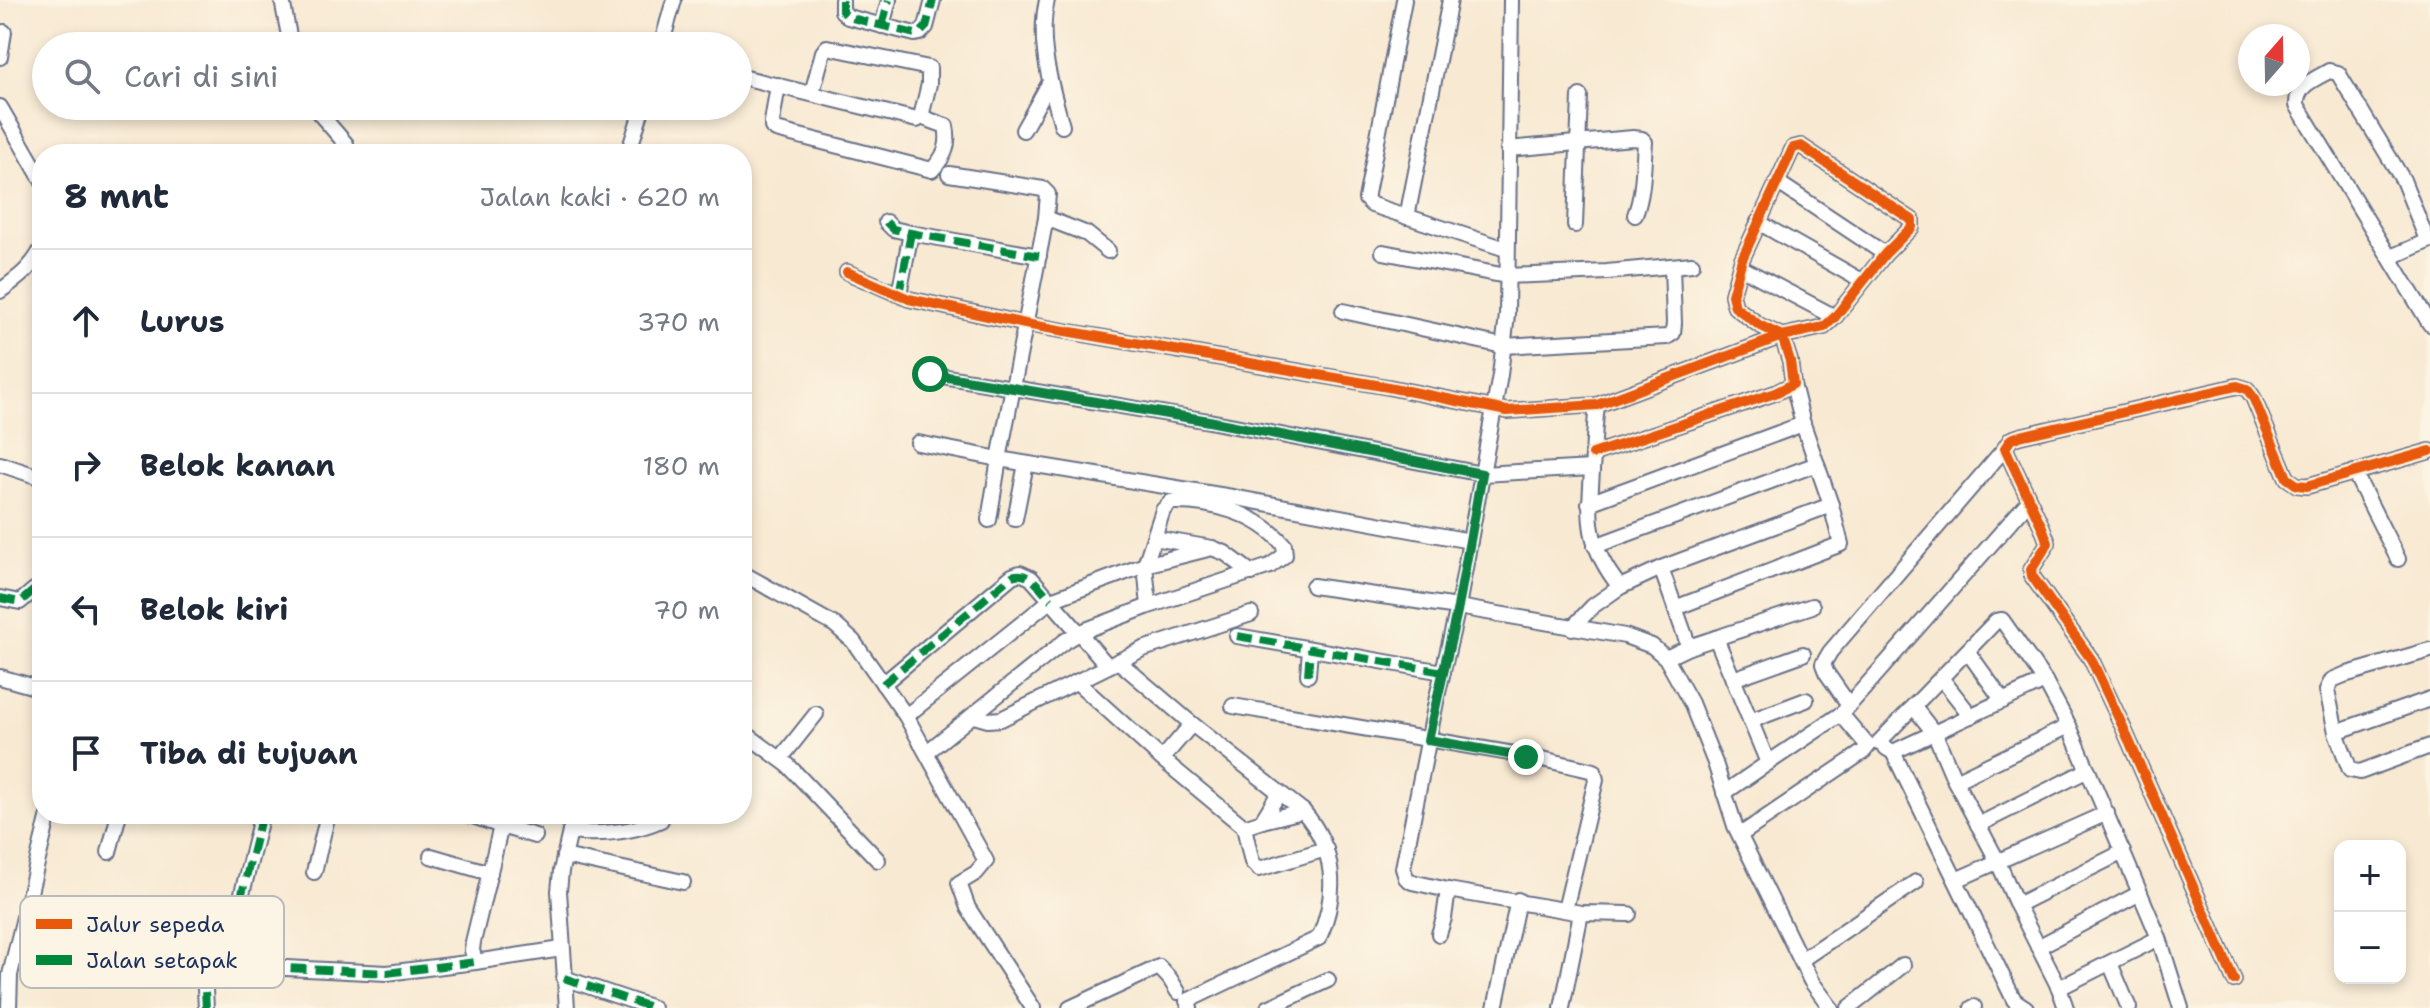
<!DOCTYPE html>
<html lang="id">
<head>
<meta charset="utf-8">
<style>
  :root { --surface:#fff; --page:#f6f6f7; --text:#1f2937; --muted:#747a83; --line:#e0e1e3 }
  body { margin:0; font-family:"Shantell Sans",sans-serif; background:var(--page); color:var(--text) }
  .controls { position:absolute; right:24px; bottom:24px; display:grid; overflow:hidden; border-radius:16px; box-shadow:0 4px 12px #0003 }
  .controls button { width:72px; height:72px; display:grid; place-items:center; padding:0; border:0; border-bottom:2px solid var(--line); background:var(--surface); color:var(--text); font:40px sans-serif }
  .compass { position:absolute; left:2238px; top:24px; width:72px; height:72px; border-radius:50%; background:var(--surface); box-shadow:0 4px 12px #0003; rotate:20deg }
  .stop { position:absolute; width:24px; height:24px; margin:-18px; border:6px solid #0b8043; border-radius:50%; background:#fff }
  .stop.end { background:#0b8043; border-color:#fff; box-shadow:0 2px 8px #0008 }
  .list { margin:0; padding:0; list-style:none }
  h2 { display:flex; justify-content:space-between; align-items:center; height:104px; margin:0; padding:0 32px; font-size:34px }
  h2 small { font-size:26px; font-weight:400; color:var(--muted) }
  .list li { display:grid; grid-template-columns:52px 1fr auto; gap:24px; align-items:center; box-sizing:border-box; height:144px; padding:0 32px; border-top:2px solid var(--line) }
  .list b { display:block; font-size:30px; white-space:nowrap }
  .list em { font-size:26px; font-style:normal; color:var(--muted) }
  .icon { flex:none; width:44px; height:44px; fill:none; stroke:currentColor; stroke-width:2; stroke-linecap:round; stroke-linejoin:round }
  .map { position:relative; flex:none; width:2430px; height:1008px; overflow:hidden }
  .search { position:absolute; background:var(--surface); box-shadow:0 4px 12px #0003; left:32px; top:32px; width:720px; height:88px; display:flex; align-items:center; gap:20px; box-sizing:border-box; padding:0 28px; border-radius:44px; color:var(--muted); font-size:30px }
  .panel { position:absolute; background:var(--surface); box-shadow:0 4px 12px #0003; left:32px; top:144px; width:720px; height:680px; border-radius:32px }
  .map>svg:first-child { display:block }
</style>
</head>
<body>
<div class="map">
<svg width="2430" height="1008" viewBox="0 0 2430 1008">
  <rect width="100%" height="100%" fill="#fcf5e5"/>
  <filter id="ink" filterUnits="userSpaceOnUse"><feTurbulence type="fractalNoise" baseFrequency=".0125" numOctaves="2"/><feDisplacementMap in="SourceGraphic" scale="16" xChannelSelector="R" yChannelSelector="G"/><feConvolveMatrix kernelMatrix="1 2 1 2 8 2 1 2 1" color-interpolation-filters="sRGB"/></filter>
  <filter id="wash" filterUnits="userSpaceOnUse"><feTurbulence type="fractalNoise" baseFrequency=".006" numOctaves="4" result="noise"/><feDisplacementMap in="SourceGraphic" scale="32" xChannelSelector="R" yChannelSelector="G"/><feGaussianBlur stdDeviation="1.8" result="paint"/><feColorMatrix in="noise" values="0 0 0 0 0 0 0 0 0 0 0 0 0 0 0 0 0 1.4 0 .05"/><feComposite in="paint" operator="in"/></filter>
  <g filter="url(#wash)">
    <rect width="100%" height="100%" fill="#f8e9d2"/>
  </g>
  <g filter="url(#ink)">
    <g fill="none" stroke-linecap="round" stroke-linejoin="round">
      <defs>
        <g id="minor">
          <path d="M282,0L291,46"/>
          <path d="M842,0V11L848,17L915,34L920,33L926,27L933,0"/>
          <path d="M1047,0C1037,43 1051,85 1062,126"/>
          <path d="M1404,0L1366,199L1372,205L1506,249"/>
          <path d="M882,26L889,0"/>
          <path d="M661,46L674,0"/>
          <path d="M0,57L4,32"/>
          <path d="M738,76L917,120L921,117L929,84V68L827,47L823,52L812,93"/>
          <path d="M778,85L772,122V127L776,130L932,170C945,156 950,145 946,126L921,117"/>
          <path d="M313,106L346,144L349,154"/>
          <path d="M0,107L42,180"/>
          <path d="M1023,130L1050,82"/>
          <path d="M1508,149L1633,138L1642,139L1645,142C1643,167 1644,192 1635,215"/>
          <path d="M628,154L643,106"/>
          <path d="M949,174L1043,189L1048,194L1046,218L999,459L1232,497L1470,541"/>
          <path d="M1777,182L1885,254"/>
          <path d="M1407,217L1450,0"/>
          <path d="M1046,218L1087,234L1108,251"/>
          <path d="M886,222L893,229L911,233L1039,256"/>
          <path d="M1758,222L1862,281"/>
          <path d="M1575,225L1580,96"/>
          <path d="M2427,240L2403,180L2338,73L2329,71C2314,80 2296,85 2297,105L2430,324"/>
          <path d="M1383,252L1506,276L1607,272L1692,264"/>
          <path d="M2391,257L2430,240"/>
          <path d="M1740,267L1835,317"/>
          <path d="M847,272L909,299L1025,324L1388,387L1507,411L1597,405L1782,336L1824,327L1835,317L1885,254L1912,227V220L1801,146L1793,148L1742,259L1732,295L1735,307L1759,325L1782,336L1790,361L1793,384L1775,393L1593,454"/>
          <path d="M0,291C18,278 32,268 42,248"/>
          <path d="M899,294L911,233"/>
          <path d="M1343,311L1503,346L1667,337L1673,333L1674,323L1672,266"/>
          <path d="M930,374L1209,421L1482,474L1592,468"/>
          <path d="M1597,405C1595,422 1594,438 1593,455C1590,511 1582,540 1620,587"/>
          <path d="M918,443L999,459L989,520"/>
          <path d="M0,464L42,478"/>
          <path d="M2354,472L2398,559"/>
          <path d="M1589,503L1803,424"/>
          <path d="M1015,519L1026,464"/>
          <path d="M1154,538L1212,548L1225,553L1252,573"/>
          <path d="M1595,546L1817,464"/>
          <path d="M1661,568L1689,647L1666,658"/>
          <path d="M742,573L835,625L853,641L906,716L986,861L976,873L959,883L968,908L1033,1008"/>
          <path d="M1313,586L1458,607L1625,636L1652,646L1666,658L1691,703L1715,763L1735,826L1811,981L1831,1008"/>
          <path d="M0,598L20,602L34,590H42"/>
          <path d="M1675,608L1841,544L1831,505L1803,424L1793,384"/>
          <path d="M1572,628L1593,606L1620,587L1661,568L1831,505"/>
          <path d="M1237,636L1443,672"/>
          <path d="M1716,638L1768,763L1724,793"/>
          <path d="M1689,647L1812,606"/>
          <path d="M2430,650L2344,675L2332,680L2327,690L2336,732L2350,770L2360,772L2430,746"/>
          <path d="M1968,652L2003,701"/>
          <path d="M1118,661L1192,724L1303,811C1335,848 1339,893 1319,938L1187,1001L1190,1008"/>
          <path d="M1308,675L1310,649"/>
          <path d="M0,677L42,689"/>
          <path d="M1733,679L1803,654"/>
          <path d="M1942,679L1971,716"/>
          <path d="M1077,682L1162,759L1244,827L1262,821L1279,793"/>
          <path d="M883,684L1012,576L1020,573L1031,578L1108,666"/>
          <path d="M1849,705L1826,672L1823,664L1830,652L2005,448"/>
          <path d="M1233,706L1538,758L1594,771L1596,780L1565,910"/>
          <path d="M1913,706L1935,734L1955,781L1998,862L2017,905L2059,988L2066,1008"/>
          <path d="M1844,711L2029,501"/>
          <path d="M906,716L1051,600L1145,565L1212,548"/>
          <path d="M974,716L988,720L1001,719L1143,649L1251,614"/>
          <path d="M1750,721L1806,700"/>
          <path d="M742,731L788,765L878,860"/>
          <path d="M2336,732L2430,699"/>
          <path d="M1879,742L1996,621L2002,620L2045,681L2069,726L2159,938L2181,1008"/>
          <path d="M1886,748L1893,752L2045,681"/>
          <path d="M927,752L1065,641L1078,633L1149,606L1270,566L1285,555L1284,545C1257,513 1212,501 1171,502L1163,510L1145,565L1149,606"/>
          <path d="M1893,752L2014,1000L2026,1008"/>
          <path d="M781,758L816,714"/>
          <path d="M1162,759L1192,724"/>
          <path d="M1955,781L2069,726"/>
          <path d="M467,814L501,826L473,942L472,950L475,962L562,949"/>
          <path d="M1262,821L1303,811"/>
          <path d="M1978,825L2088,770"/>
          <path d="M501,826L535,836"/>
          <path d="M1244,827L1252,862L1259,869L1326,849"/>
          <path d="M570,832C600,835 633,832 661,820"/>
          <path d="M1740,835L1863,752L1868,746L1841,714L1768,763"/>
          <path d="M109,852L119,814"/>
          <path d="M431,856L490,873"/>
          <path d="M564,856L683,882"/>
          <path d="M314,872L328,814"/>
          <path d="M1956,880L2107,813"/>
          <path d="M1448,890L1581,913L1629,914"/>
          <path d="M2017,905L2123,852"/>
          <path d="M1439,934L1444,918L1448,890L1412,882L1406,878L1403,868L1437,697L1458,607L1500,375L1507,315L1511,0"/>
          <path d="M2038,947L2140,893"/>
          <path d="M1801,960L1916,882"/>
          <path d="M219,961L266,967L387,973L475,962"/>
          <path d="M2110,963L2129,1008"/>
          <path d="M564,978L653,1008"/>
          <path d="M2234,980L2123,727L2091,659L2032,576L2031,570L2048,543L2042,527L2005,448L2011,439L2020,436L2237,386L2247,389L2253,397L2287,478L2297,485L2307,486L2430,451"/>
          <path d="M2059,988L2159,938"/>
          <path d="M9,1008L10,975L49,814"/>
          <path d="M206,1008L204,972C209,962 222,962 227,953L262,814"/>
          <path d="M567,1008L559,891L561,871L574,814"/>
          <path d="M1070,1008L1159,967L1170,979L1178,992"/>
          <path d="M1268,1008L1328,980"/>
          <path d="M1495,1008L1518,900"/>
          <path d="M1562,1008L1581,913"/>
          <path d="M1849,1008L1903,965"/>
          <path d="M1972,1008L1974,1007"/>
        </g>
      </defs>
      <use href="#minor" stroke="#687087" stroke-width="18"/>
      <use href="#minor" stroke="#fff" stroke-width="14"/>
      <g stroke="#00873e" stroke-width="8" stroke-dasharray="16 8" stroke-linecap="butt">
        <path d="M842,0V11L848,17L915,34L920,33L926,27L933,0"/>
        <path d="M882,26L889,0"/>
        <path d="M886,222L893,229L911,233L1039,256"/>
        <path d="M899,294L911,233"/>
        <path d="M0,598L20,602L34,590H42"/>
        <path d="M1237,636L1443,672"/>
        <path d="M1308,675L1310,649"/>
        <path d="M883,684L1012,576C1030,570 1040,588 1051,600"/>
        <path d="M219,961L266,967L387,973L475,962"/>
        <path d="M564,978L653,1008"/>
        <path d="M206,1008L204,972C209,962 222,962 227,953L262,814"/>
      </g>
      <defs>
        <g id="cycleway">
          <path d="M847,272L909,299L1025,324L1388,387L1507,411L1597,405L1782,336L1824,327L1835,317L1885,254L1912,227V220L1801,146L1793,148L1742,259L1732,295L1735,307L1759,325L1782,336L1790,361L1793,384L1775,393L1593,454"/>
          <path d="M2234,980L2123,727L2091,659L2032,576L2031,570L2048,543L2042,527L2005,448L2011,439L2020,436L2237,386L2247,389L2253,397L2287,478L2297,485L2307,486L2430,451"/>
        </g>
      </defs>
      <use href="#cycleway" stroke="#fcf5e5" stroke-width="15"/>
      <use href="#cycleway" stroke="#e8590c" stroke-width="10"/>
    </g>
  </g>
  <g fill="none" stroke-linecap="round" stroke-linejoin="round" filter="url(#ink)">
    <path stroke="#0b8043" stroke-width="10" d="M930,374L1209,421L1482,474L1458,607L1428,740L1526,757"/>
  </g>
  <rect x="20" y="896" width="264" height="92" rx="12" fill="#fcf5e5" stroke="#b8babc" stroke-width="2"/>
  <rect x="36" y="919" width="36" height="10" fill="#e8590c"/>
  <rect x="36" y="955" width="36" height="10" fill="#00873e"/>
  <g font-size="22" fill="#1b2f5e">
    <text x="86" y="932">Jalur sepeda</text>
    <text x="86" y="968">Jalan setapak</text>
  </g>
</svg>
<div class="controls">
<button>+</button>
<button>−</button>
</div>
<svg class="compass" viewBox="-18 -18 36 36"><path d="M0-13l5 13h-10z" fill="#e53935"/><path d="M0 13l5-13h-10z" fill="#747a83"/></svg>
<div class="stop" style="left:930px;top:374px"></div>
<div class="stop end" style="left:1526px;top:757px"></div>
<div class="search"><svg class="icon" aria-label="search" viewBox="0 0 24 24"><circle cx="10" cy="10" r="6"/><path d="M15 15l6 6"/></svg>Cari di sini</div>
<section class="panel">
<h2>8 mnt<small>Jalan kaki · 620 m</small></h2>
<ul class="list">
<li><svg class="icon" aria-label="ahead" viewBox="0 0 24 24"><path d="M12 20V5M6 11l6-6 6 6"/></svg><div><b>Lurus</b></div><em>370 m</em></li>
<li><svg class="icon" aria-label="right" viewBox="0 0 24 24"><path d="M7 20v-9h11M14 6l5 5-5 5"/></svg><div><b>Belok kanan</b></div><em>180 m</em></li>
<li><svg class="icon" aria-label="left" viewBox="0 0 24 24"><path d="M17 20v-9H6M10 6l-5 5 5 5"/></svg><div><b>Belok kiri</b></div><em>70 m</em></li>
<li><svg class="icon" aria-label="arrive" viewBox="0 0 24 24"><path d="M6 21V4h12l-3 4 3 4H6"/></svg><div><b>Tiba di tujuan</b></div></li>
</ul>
</section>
</div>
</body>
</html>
